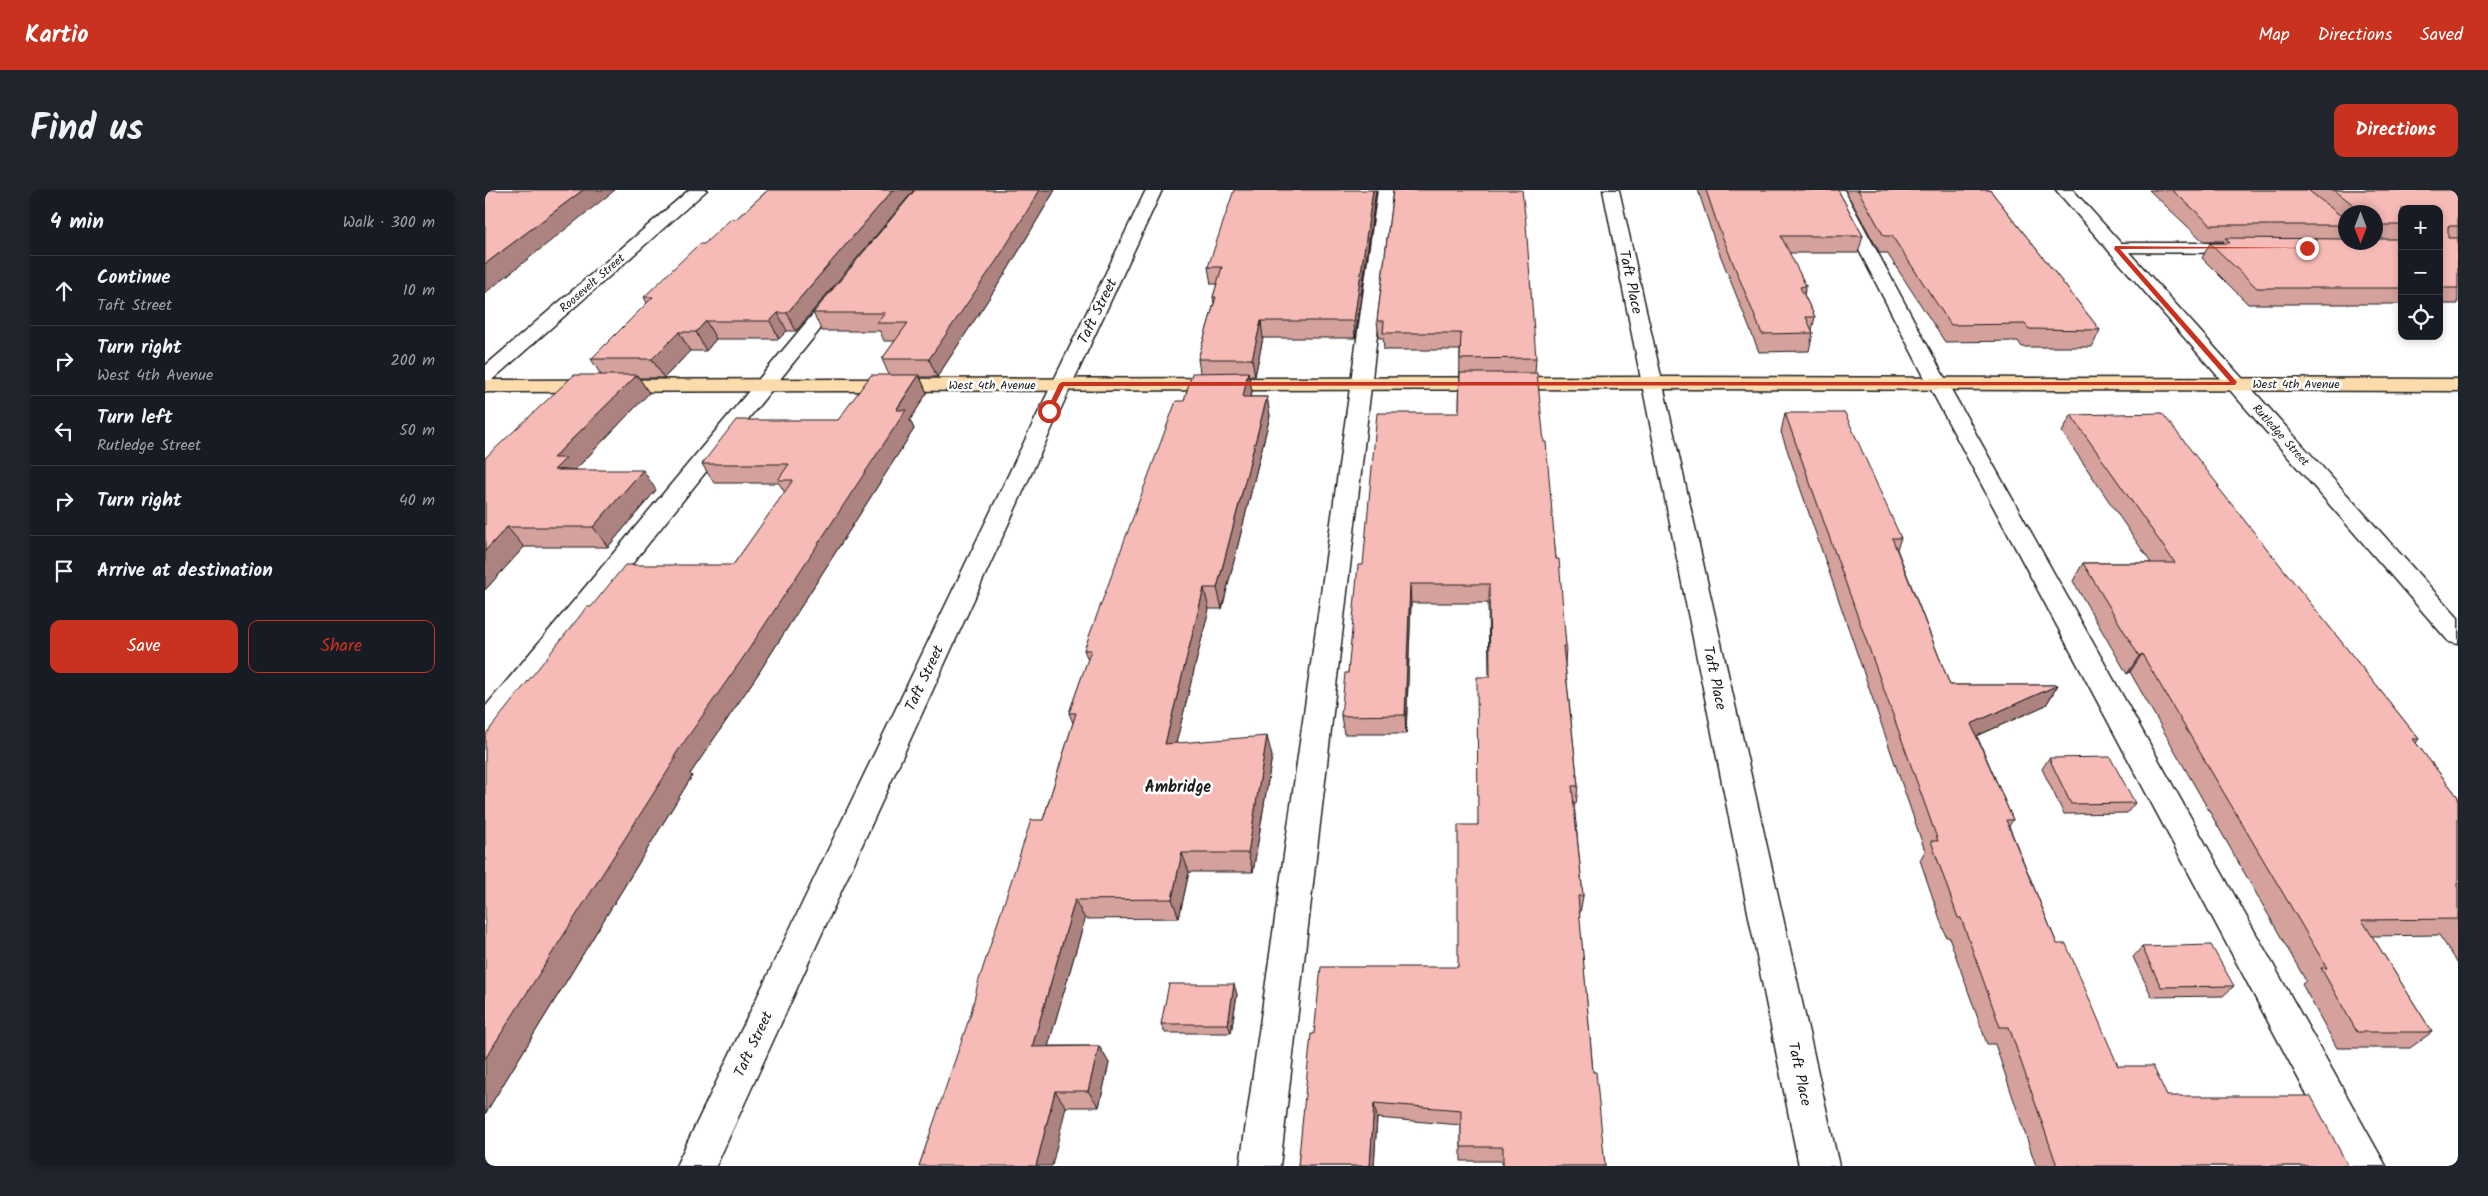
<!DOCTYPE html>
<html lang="en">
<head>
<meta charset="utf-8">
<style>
  :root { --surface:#171b24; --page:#20242c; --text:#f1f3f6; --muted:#9ea1a6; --line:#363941; --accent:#c8321e }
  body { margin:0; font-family:Kalam,sans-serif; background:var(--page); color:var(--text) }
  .controls { position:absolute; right:15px; top:15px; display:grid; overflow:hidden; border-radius:10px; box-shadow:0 2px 8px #0003 }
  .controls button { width:45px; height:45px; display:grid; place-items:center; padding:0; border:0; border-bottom:1px solid var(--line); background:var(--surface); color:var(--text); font:25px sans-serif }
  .compass { position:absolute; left:1853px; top:15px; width:45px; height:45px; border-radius:50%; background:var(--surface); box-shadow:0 2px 8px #0003; rotate:180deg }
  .stop { position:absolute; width:15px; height:15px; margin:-11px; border:4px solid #c8321e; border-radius:50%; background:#fff }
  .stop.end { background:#c8321e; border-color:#fff; box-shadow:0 1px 5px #0008 }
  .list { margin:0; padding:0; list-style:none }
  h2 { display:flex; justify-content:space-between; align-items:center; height:65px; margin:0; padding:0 20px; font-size:21px }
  h2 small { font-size:16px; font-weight:400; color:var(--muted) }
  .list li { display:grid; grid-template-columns:32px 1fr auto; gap:15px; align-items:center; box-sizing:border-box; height:70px; padding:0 20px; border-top:1px solid var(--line) }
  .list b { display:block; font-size:19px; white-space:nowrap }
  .list p { margin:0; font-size:16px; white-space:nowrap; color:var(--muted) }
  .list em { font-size:16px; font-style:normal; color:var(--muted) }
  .actions { display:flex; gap:10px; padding:15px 20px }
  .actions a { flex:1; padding:11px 0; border:1px solid var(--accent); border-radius:10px; text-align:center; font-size:18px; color:var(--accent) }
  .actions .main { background:var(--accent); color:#fff }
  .icon { flex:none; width:28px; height:28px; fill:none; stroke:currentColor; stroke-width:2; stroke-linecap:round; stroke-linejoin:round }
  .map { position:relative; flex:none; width:1973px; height:976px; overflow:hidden; border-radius:10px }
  header { display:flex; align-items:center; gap:30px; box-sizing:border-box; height:70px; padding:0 25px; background:var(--accent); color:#fff }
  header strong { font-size:24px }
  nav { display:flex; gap:28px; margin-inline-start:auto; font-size:18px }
  .intro { display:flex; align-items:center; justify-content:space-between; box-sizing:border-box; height:120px; padding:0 30px }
  h1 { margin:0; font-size:35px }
  .button { padding:12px 22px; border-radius:10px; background:var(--accent); color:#fff; font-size:18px; font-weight:700 }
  main { display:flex; gap:30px; padding:0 30px }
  aside { flex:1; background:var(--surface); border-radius:10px; box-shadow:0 2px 8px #0003 }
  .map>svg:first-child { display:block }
</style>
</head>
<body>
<header>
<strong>Kartio</strong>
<nav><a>Map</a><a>Directions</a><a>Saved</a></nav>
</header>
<div class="intro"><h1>Find us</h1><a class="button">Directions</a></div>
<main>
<aside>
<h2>4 min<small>Walk · 300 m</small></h2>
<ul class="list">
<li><svg class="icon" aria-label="ahead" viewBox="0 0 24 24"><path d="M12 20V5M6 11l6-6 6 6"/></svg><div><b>Continue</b><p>Taft Street</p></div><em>10 m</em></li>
<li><svg class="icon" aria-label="right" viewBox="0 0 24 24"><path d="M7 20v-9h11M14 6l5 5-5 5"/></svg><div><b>Turn right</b><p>West 4th Avenue</p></div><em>200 m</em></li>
<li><svg class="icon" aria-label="left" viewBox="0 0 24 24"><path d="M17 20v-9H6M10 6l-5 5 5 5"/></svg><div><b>Turn left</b><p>Rutledge Street</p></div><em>50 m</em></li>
<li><svg class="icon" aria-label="right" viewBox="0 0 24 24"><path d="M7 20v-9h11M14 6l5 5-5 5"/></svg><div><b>Turn right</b></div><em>40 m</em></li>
<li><svg class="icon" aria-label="arrive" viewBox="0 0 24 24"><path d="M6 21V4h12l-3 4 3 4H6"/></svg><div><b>Arrive at destination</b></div></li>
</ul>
<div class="actions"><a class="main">Save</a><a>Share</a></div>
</aside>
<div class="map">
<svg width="1973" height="976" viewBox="0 0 1973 976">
  <rect width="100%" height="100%" fill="#fff"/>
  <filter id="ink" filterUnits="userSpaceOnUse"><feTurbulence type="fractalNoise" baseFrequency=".02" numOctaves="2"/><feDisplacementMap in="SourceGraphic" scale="10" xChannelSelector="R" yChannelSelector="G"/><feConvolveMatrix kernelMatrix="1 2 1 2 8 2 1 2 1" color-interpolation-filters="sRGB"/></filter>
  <g filter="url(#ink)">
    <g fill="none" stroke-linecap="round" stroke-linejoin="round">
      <defs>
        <g id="service">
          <path d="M893,0H909L795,976H755Z"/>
          <path d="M1343,0H1359L1463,194L1901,976H1860L1443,194Z"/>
          <path d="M1631,53H1759L1765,54L1768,58L1765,62L1759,63L1625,62L1622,58L1625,54Z"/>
          <path d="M355,97L361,99L364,103L361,107L10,545L0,548V517L349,99Z"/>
        </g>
        <g id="minor">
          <path d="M204,0H222L7,190L0,192V176Z"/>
          <path d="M1118,0H1134L1354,976H1314Z"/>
          <path d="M1571,0H1588L1973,428V454L1964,452Z"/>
          <path d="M577,188L584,190L587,194L231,976H191L567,194L570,190Z"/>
        </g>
        <path id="tertiary" d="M661,0H677L587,194L584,198L577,200L570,198L567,194Z"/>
        <path id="primary" d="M1168,187L1973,189V201L1168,199L0,202V190Z"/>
      </defs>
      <use href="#service" stroke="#1c1c1c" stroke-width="3"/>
      <use href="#minor" stroke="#1c1c1c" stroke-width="3"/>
      <use href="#tertiary" stroke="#1c1c1c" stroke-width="3"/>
      <use href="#primary" stroke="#1c1c1c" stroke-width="3"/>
      <use href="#service" fill="#fff" fill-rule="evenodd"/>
      <use href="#minor" fill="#fff" fill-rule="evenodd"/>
      <use href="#tertiary" fill="#fff" fill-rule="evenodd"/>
      <use href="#primary" fill="#fcdcac" fill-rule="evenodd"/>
    </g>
    <g fill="#d4a19d" stroke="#1c1c1c" fill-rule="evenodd">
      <path d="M283,0H429L311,141H302L294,149H231L221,161H205L179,188H154L164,203L90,280L171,300L123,357H39L0,400V268L116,185L106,169L162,113L159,107L219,54L251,29Z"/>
      <path d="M430,0H570L520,84L452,187H435L442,203L425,230L429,239L273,484L205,584L207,586L0,924L106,417L248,375L300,303L294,293H229L217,274L353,230L404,185L397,169L410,151H399L395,141H337L328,123Z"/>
      <path d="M891,0L870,148H778L770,186H764L767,202L766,207H782L785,226L737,419H724L691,553L787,566L768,682H704L694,728L600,729L563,856H614L624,873L614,917H581L434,976L558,630L588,533L584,523L603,470L599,460L699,211L715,182L713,169L729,114L728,107L732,94H726L723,77Z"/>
      <path d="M908,0L1051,168L1050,183L1081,456L1080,474L1093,596L1091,614H1089L1098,706L1095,723H1094L1108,882L1120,976H1017V971H976V935L892,928L889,976H813L829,844L973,777L993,635L1004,487L1003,413H926L921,544H859L856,526L863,483L878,375L974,223L975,160H899L898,148H894L892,131Z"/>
      <path d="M1213,0H1353L1378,46L1373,63H1304L1321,96L1319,105L1330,127L1327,140L1328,143L1324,161L1274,162L1230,52Z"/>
      <path d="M1360,0H1505L1615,140L1607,157H1537L1533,151L1460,152L1402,63H1395Z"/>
      <path d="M1664,0H1973V114H1954V19H1917V114H1763L1717,68L1725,53H1738L1739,51H1718ZM1860,22H1890V52H1860Z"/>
      <path d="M1300,223L1416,348L1412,359L1465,495H1573L1561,515L1492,546L1528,630L1524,636L1572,754L1633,876L1682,906L1863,976H1551L1510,854H1502L1464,747H1461L1435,670L1440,661L1296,242Z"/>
      <path d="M1586,225L1734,296L1733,298L1934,549L1931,553L1973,607V773L1954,745L1887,746L1947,842L1925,858H1852L1817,794L1821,791L1645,482L1642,484L1588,391L1598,373H1666L1577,242Z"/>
      <path d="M1564,568L1650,613L1642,623L1579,624L1557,579Z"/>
      <path d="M1657,757L1749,796L1738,806L1667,807L1648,767Z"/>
      <path d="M752,804L746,843H680L676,834Z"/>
    </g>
    <g fill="#ad8380" stroke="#1c1c1c">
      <path d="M98,0H130L0,103V74Z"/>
      <path d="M408,0H429L311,141L302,123Z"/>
      <path d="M555,0H570L520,84L452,187L444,169Z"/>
      <path d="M888,0H891L870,148L869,131Z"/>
      <path d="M293,123L302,141L294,149L285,131Z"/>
      <path d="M221,131L231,149L221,161L211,142Z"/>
      <path d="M776,131L778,148L770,186L767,169Z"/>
      <path d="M194,142L205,161L179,188L167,169Z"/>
      <path d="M763,182L767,202L761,226L758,207Z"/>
      <path d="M152,185L164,203L90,280H69L68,268Z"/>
      <path d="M434,185L442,203L425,230L429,239L273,484L205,584L207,586L0,924V869L188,568Z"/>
      <path d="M782,207L785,226L737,419L732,398Z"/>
      <path d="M158,280L171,300L123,357L108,337Z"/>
      <path d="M22,337L39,357L0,400V361Z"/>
      <path d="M925,394L926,413L921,544L920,525Z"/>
      <path d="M719,398L724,419L686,574L680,554Z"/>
      <path d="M1657,464L1645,482L1642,484L1654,466Z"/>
      <path d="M1573,495L1561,515L1476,553L1486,534Z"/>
      <path d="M782,546L787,566L768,682L763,663Z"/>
      <path d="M697,663L704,682L694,728L687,709Z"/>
      <path d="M590,710L600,729L558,874L547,857Z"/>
      <path d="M749,794L752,804L746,843L743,834Z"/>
      <path d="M614,856L624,873L614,917L603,901Z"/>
      <path d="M570,901L581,917L567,976H551Z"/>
      <path d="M889,913L892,928L889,976H885Z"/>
    </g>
    <g fill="#f7bbb7" stroke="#1c1c1c">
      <path d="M0,0H98L0,74Z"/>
      <path d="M283,0H408L302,123H293L285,131H221L211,142H194L167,169H106L168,107H159L214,54H219L246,29H251Z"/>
      <path d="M430,0H555L514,67L444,169H397L423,133H392L400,123H328Z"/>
      <path d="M749,0H888L869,131H776L767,169H713L731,107H728L737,77H723Z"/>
      <path d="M908,0H1037L1041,34L1051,168L975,169L976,143H898L899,131H892Z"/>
      <path d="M1221,0H1353L1378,46H1296L1321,96L1315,97L1330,127H1321L1328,143L1277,144L1233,36Z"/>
      <path d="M1373,0H1505L1615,140L1544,139L1540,134L1466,135L1407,46H1399Z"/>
      <path d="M1687,0H1823L1860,29V35H1726Z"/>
      <path d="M1849,0H1973V36H1963V48H1973V98H1954V19H1917V35H1890V22H1871L1870,16Z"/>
      <path d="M1740,48L1860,49V52H1890V49H1917V98H1772L1725,53H1745Z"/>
      <path d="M763,182L758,207H782L732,398H719L680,554L782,546L763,663H697L687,709L590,710L547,857L614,856L603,901H570L551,976H434L486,823L493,793L546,630H558L591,523H584L606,460H599L691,211H699L707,183Z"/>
      <path d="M975,183H1052L1059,252H1061L1071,369H1074L1081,456H1078L1093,596H1087L1098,706H1093L1108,882H1111L1120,976H1018V957H976V920L889,913L885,976H813L826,844H829L836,777H973V635H993L992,487H1005L1004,394H925L920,525L856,526L860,483H863L873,375H878L892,223H974Z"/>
      <path d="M89,185H152L68,268H81L69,280H158L108,337H22L0,361V268Z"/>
      <path d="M386,185H434L411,220H421L260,465L188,568H191L0,869V545L102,417H106L140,375H248L308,290H293L304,274H217L251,230H353Z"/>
      <path d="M1300,223H1360L1416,348H1407L1465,495H1573L1486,534L1528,630H1521L1572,754H1581L1633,876H1668L1682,906H1826L1863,976H1572L1524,837H1515L1476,728H1473L1446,651H1453Z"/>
      <path d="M1677,223L1734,296H1732L1934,549H1928L1973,607V729L1877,730L1947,842H1872L1836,778H1842L1657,464L1654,466L1598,373H1690L1586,225Z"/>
      <path d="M1625,567L1650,613L1586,614L1564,568Z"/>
      <path d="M1726,755L1749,796L1676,797L1657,757Z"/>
      <path d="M684,794H749L743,834H676Z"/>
    </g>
  </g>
  <path fill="#c8321e" d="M1630,56L1825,58L1635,59L1752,192L1750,195L579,196L566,223L561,221L574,194L577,192H1745L1629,59Z"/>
  <g text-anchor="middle" stroke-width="5" stroke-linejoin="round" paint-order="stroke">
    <g font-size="12" fill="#1c1c1c" stroke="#fff">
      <text transform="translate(107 93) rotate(-41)" y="4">Roosevelt Street</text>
      <text x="1811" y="198">West 4th Avenue</text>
      <text x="507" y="199">West 4th Avenue</text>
      <text transform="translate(1796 245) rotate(48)" y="4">Rutledge Street</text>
    </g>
    <g font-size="15" fill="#1c1c1c" stroke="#fff">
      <text transform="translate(1146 92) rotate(78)" y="5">Taft Place</text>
      <text transform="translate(612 121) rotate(-64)" y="5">Taft Street</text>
      <text transform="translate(439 488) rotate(-65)" y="5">Taft Street</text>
      <text transform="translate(1230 488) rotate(78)" y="5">Taft Place</text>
      <text transform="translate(268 854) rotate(-65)" y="5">Taft Street</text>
      <text transform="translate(1315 884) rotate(78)" y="5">Taft Place</text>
    </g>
    <g font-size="16" font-weight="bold" fill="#1c1c1c" stroke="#fff">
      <text x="693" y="602">Ambridge</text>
    </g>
  </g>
</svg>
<div class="controls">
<button>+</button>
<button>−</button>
<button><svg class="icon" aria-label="locate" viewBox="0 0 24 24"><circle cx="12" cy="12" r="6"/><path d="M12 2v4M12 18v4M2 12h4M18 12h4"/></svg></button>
</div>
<svg class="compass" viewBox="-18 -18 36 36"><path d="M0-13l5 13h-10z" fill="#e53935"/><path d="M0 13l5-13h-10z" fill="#9ea1a6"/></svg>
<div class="stop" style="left:564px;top:221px"></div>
<div class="stop end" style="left:1822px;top:58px"></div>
</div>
</main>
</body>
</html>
